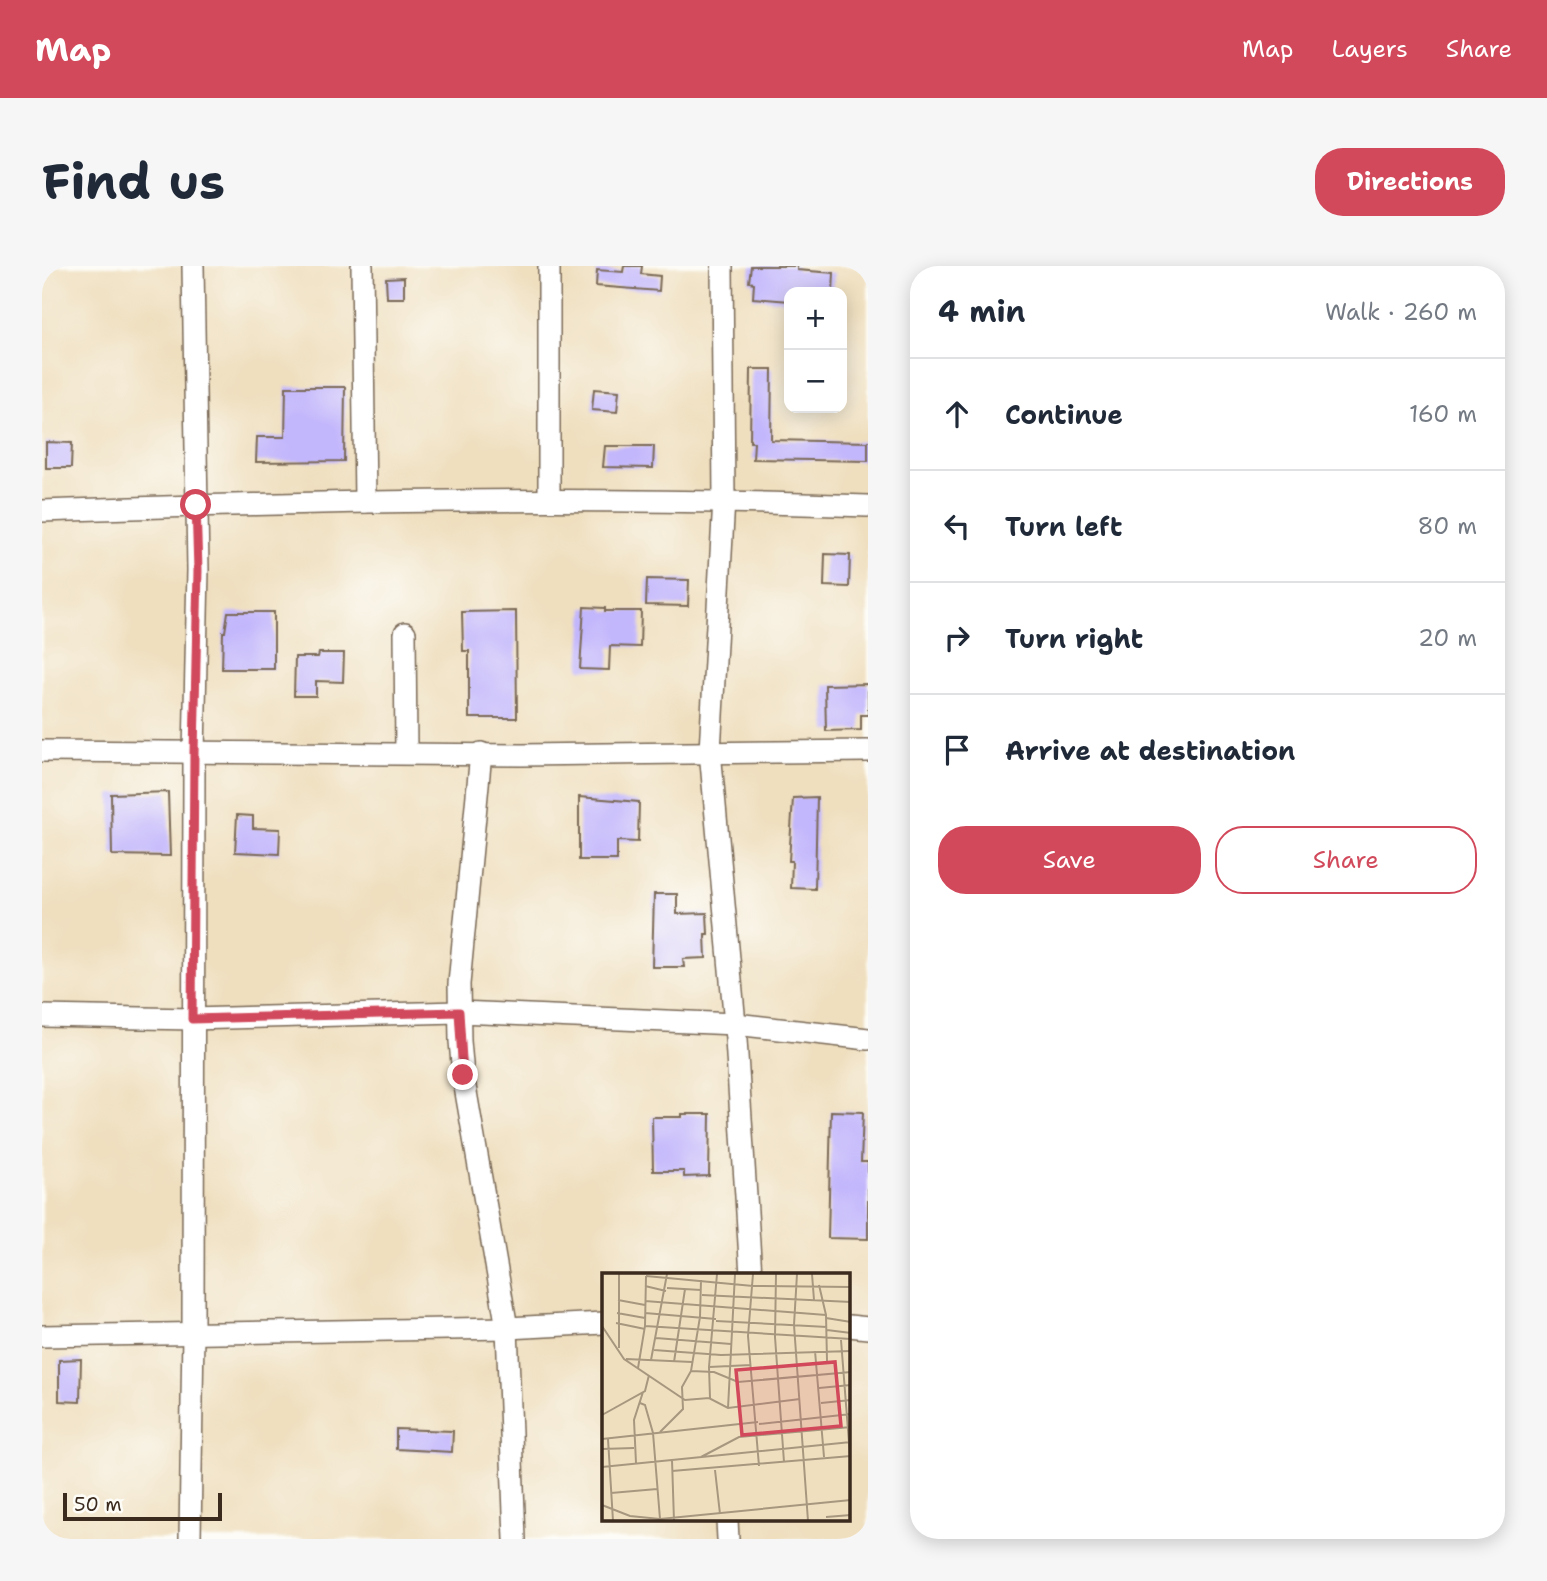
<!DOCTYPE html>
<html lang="en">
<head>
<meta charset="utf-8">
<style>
  :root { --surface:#fff; --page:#f6f6f7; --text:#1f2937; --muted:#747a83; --line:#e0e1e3; --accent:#d1495b }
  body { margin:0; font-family:"Shantell Sans",sans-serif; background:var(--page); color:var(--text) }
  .controls { position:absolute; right:21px; top:21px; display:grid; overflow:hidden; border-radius:14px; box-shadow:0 4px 18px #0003 }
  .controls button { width:63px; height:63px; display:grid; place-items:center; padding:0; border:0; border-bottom:2px solid var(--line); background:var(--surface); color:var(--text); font:35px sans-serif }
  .scale { position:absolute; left:21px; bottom:18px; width:159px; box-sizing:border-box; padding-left:7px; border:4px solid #3b2a1e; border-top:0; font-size:19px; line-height:24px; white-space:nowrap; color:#3b2a1e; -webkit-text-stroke:5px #fdfcf7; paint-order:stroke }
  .stop { position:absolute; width:21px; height:21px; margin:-16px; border:5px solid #d1495b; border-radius:50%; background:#fff }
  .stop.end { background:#d1495b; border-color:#fff; box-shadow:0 2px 7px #0008 }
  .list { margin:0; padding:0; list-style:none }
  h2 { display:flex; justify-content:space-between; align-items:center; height:91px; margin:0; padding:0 28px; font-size:30px }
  h2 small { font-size:23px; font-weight:400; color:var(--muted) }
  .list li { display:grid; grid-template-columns:46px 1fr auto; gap:21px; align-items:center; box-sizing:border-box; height:112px; padding:0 28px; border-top:2px solid var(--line) }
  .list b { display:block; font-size:26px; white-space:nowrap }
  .list em { font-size:23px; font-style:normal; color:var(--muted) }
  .actions { display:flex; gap:14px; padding:21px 28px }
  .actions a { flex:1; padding:16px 0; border:2px solid var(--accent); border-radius:28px; text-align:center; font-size:24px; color:var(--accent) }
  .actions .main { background:var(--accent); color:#fff }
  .icon { flex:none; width:38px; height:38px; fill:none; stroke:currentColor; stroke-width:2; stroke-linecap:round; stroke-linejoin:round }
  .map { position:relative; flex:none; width:826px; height:1273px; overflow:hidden; border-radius:28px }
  header { display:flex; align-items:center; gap:42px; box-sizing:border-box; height:98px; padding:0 35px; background:var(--accent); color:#fff }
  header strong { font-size:33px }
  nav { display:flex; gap:38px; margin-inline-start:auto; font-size:24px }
  .intro { display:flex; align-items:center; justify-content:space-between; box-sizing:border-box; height:168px; padding:0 42px }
  h1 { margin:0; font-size:49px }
  .button { padding:18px 32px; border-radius:28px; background:var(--accent); color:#fff; font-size:24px; font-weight:700 }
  main { display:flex; gap:42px; padding:0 42px }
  aside { flex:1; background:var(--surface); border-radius:28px; box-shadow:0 4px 18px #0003 }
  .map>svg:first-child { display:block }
</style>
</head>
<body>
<header>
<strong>Map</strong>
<nav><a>Map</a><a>Layers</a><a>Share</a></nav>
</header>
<div class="intro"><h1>Find us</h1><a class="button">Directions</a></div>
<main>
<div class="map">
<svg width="826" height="1273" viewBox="0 0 826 1273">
  <rect width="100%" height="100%" fill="#fdfcf7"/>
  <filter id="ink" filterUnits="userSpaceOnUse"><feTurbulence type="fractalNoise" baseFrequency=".0143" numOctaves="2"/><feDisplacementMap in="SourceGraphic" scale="14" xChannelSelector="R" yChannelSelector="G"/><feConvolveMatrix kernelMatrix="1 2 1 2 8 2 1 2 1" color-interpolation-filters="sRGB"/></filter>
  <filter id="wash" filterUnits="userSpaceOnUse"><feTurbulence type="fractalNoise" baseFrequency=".00686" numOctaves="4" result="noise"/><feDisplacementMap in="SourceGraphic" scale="28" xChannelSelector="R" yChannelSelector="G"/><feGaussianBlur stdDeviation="1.57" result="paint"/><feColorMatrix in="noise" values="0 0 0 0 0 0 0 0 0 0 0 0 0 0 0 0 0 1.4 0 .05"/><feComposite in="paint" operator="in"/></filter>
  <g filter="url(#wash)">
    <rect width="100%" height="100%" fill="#efdfbf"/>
    <g id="blocks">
      <g fill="#c2b6fc">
        <path d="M582,0H600L599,8L618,10L617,25L554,20L555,4L581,6Z"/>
        <path d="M709,0H755V4L792,7L791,26H747V35L711,32L712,17L707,16Z"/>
        <path d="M362,11V32H345L344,12Z"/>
        <path d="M709,103H730L729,174L826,176V195L711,193L712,176H708Z"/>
        <path d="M244,121H303L302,195L214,196L215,171H243Z"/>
        <path d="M552,123L577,125L575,146L550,144Z"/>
        <path d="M4,176L30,177L29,202H4Z"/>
        <path d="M563,180H612L611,202L561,201Z"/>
        <path d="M783,288L808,289L807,321L782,320Z"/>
        <path d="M605,313L647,314L646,340L604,339Z"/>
        <path d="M542,341L563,342V345H599L598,381L568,380L567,404L538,403Z"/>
        <path d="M474,345L475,452H427V385H421L420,346Z"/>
        <path d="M186,346H232V403H180L181,366H183Z"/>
        <path d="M277,387H302L301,416L274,415V430H252L253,391H276Z"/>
        <path d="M826,418V449H819V464L784,465L783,419Z"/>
        <path d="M126,526L128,590L70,589L69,528Z"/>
        <path d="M537,531L597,536L596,576L575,575V594H537Z"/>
        <path d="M775,531L773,623L749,622L750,595H747L751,532Z"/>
        <path d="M195,549L211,550V562L238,563L237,588L193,586Z"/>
        <path d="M612,628H635V648L665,647L666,668H663L664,692L641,693L642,701H610Z"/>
        <path d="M789,845L821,846L819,896H826V973L786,972Z"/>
        <path d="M640,848H668L667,910L642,911V905H611L610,851H640Z"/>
        <path d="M39,1093L38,1136L17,1135V1094Z"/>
        <path d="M354,1163L411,1165L410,1186L354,1183Z"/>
      </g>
    </g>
  </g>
  <g filter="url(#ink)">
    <use href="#blocks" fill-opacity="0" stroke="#7a6956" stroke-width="2"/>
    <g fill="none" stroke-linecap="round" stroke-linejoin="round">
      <defs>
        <g id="minor">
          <path d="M320,0L323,236"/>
          <path d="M680,0L682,234L668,485L693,758L709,1009"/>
          <path d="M507,234V0"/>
          <path d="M0,245C275,235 551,230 826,240"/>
          <path d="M363,367L364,487"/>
          <path d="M0,485L479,489L826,485"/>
          <path d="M439,487L417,718L418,775L421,809L465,1062L473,1273"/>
          <path d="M0,750L150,753L417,746L693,758L826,773"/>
          <path d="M807,1060L826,1062"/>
          <path d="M0,1070L465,1062L562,1057"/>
          <path d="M685,1254L686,1273"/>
          <path d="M148,1273L151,1066L152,487L156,304L151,0"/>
        </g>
      </defs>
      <use href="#minor" stroke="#7a6956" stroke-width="24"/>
      <use href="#minor" stroke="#fff" stroke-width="21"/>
    </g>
  </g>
  <g fill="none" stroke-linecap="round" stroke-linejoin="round" filter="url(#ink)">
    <path stroke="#d1495b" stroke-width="9" d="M154,239L156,304L152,487L150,753L417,746L421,809"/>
  </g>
  <g transform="translate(560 1007)">
    <rect width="248" height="248" fill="#efdfbf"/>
    <path fill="none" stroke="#a7977f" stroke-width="2" d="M151,1L146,63L157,193M174,1L173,64L182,189M195,1L192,52L206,248M210,1L212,27M44,3L151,13L249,14M217,12L224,42L225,88M43,13L64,18M65,15L99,17M100,22L249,29M16,27L43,32M43,28L224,42M15,40L43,45M43,40L114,46M224,45L249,49M114,48L225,54M14,50L43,56M0,53L22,86L83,127L107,125L126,135L198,126M43,53L249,66M225,57L249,60M54,65L129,71M239,67L248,183M17,75V1M52,77L119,82L249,78M213,78L222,184M24,86L90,89M49,87L65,1M72,89L83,16M107,94L149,92M36,95L43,53L44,3M89,98L112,99L136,109L249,99M217,115L249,112M108,125L107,94L115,1M38,130L43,132L51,160L58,246M219,130L249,127M126,135L133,1M0,142L43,118L47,102M157,151L249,141M58,159L81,136L80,114L89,98L98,44L99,7M0,166L156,149M6,166L11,248M0,176L32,175M99,184L137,164L249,154M70,187L72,248M34,190L32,147L41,119M0,194L249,169M113,197L118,241M70,198L249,183M9,220L55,216M0,232L28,243L58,246L249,227M224,244L249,242"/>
    <path fill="#d1495b" fill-opacity="0.15" stroke="#d1495b" stroke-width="3.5" d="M233,89L239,153L140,162L134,97Z"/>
    <rect width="248" height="248" fill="none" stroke="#3b2a1e" stroke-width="3.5"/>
  </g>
</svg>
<div class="controls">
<button>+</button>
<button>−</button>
</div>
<div class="scale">50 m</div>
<div class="stop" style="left:154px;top:239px"></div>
<div class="stop end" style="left:421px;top:809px"></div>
</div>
<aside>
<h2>4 min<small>Walk · 260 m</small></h2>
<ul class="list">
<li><svg class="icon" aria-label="ahead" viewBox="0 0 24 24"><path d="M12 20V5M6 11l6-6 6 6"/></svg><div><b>Continue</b></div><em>160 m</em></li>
<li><svg class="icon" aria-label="left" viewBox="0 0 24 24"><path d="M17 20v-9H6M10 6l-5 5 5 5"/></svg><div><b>Turn left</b></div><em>80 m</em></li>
<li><svg class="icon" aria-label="right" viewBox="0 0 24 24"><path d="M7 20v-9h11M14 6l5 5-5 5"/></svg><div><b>Turn right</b></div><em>20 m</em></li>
<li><svg class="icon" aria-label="arrive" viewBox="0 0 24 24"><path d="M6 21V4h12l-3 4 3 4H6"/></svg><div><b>Arrive at destination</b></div></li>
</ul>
<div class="actions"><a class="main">Save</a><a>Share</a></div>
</aside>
</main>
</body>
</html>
